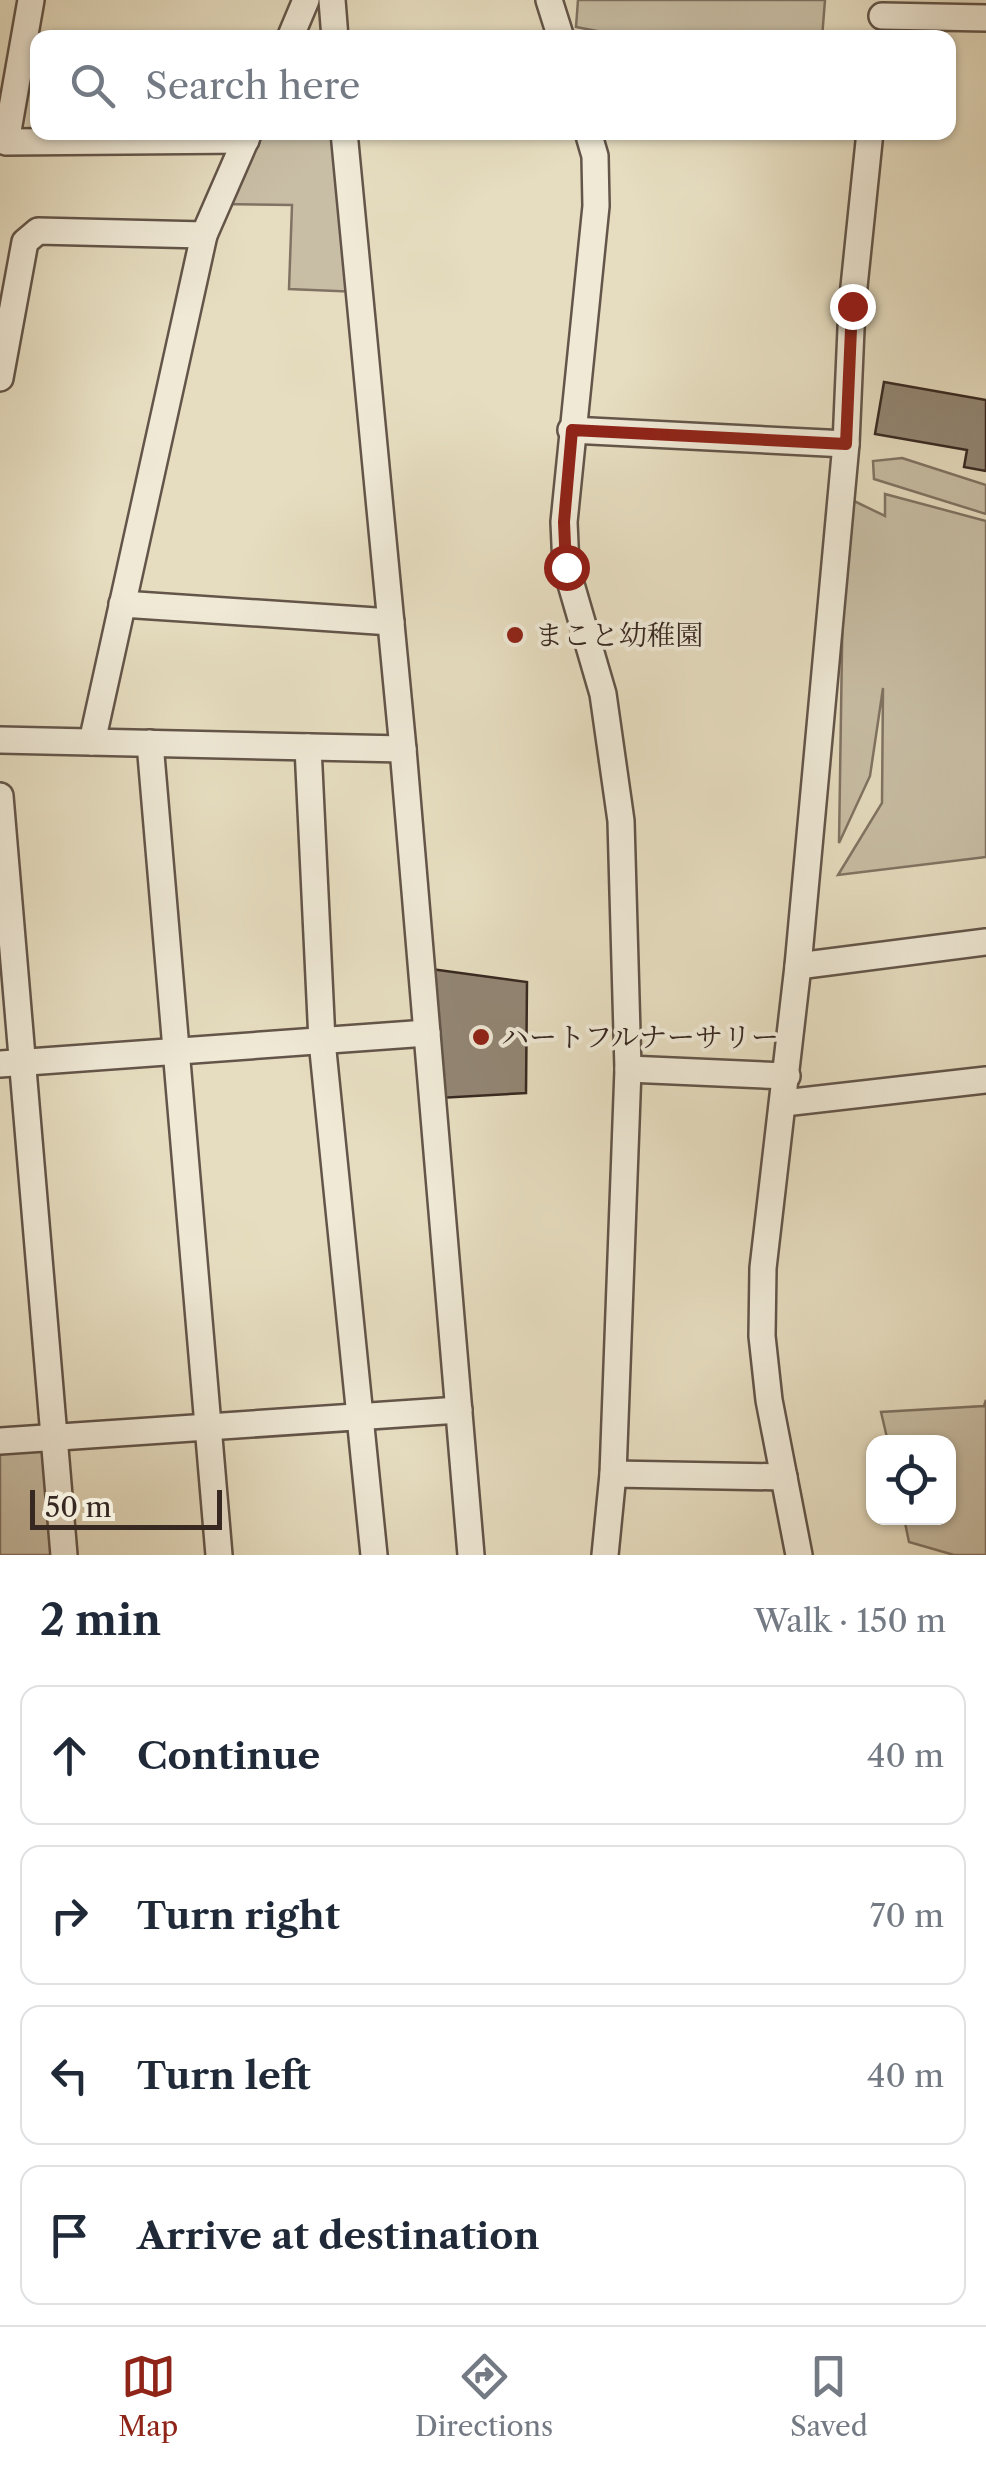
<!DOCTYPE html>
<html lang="en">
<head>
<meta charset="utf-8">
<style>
  :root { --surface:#fff; --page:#f6f6f7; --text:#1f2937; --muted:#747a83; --line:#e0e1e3; --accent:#8f2418 }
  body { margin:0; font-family:"Libre Caslon Text","Noto Serif JP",serif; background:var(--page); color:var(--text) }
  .controls { position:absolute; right:30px; bottom:30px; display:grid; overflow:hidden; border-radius:20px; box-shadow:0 2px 8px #0004 }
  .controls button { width:90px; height:90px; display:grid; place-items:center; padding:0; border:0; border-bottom:2px solid var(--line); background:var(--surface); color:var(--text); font:50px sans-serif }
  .scale { position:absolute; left:30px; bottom:25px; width:192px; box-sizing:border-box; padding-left:10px; border:5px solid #372821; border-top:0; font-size:28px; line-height:35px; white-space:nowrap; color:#372821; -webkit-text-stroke:8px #efe9d6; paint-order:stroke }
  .stop { position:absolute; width:30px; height:30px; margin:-22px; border:8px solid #8f2418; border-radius:50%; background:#fff }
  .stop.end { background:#8f2418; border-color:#fff; box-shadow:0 2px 10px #0008 }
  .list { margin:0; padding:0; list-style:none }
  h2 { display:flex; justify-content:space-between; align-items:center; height:130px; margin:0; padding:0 40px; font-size:42px }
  h2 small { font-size:32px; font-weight:400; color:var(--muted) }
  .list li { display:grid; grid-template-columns:65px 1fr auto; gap:30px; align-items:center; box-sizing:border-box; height:140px; margin:0 20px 20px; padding:0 20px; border:2px solid var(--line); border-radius:20px }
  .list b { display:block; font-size:38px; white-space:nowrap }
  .list em { font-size:32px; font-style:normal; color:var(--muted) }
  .icon { flex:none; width:55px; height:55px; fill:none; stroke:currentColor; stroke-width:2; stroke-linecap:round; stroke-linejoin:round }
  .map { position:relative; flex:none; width:986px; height:1555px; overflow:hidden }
  .search { position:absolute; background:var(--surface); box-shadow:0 2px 8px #0004; left:30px; right:30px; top:30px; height:110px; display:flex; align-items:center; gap:25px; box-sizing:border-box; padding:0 35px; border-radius:20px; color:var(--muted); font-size:38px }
  .sheet { height:770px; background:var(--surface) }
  nav { display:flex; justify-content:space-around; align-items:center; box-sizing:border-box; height:140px; border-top:2px solid var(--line); background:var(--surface); font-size:28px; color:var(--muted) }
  nav a { display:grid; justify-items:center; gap:5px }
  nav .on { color:var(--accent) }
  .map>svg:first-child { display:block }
</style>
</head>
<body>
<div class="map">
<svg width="986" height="1555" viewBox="0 0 986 1555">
  <rect width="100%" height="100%" fill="#e6ddc0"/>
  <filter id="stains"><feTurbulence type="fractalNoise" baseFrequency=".002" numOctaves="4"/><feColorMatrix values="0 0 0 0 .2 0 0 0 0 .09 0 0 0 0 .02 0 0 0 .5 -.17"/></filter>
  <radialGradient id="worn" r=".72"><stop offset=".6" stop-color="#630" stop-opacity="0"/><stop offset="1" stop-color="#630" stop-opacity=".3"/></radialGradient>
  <g fill="#c8bea5" stroke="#807363" stroke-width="2.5">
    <path d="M578,0H825L822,38H634L576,27Z"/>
    <path d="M249,133H344L359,292L289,289L292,205L218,204Z"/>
    <path d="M902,458L986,485V514L874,479L873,461Z"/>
    <path d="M885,494L986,521V857L838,875L882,803L883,688L870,776L839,843L844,519L854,501L885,516Z"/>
    <path d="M986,1400V1555H954L909,1542L904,1518H948V1442H888L881,1412L984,1406Z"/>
    <path d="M54,1439L64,1555H0V1441Z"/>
  </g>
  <g fill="#928674" stroke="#372821" stroke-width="2.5">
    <path d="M884,382L986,400V471L964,467L967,450L875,434Z"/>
    <path d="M431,969L527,982L526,1093L439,1098Z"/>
  </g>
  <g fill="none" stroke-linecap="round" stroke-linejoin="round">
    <defs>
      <g id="street">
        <path d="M31,0L6,142L246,140"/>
        <path d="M332,0L335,38"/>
        <path d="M549,0L561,38"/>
        <path d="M882,16L986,18"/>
        <path d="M290,38L306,0"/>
        <path d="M344,132L403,749L471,1555"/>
        <path d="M588,132L595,156L596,206L564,522L566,567L603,694L621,821L628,1069L613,1474L605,1555"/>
        <path d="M0,378L25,242L38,231L204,235"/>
        <path d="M571,430L846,444"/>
        <path d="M122,604L391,622"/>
        <path d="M0,740L403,749"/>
        <path d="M92,742L204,235L249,132"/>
        <path d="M150,743L219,1555"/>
        <path d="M308,747L322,1041L374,1555"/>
        <path d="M0,796L64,1555"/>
        <path d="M798,966L986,942"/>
        <path d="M0,1064L427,1033"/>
        <path d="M628,1069L787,1076"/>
        <path d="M784,1103L986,1080"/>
        <path d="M0,1441L459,1410"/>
        <path d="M613,1474L784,1477"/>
        <path d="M799,1555L769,1400L762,1336L763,1268L798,966L846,444L852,306L870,132"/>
      </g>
    </defs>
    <use href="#street" stroke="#635549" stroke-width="30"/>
    <use href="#street" stroke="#efe9d6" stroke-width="25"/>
  </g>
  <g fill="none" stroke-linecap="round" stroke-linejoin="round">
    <path stroke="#8f2418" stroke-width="12" d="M566,567L564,522L572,430L846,444L852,306"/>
  </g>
  <g fill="#8f2418" stroke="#efe9d6" stroke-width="4">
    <circle cx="515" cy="635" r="10"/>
    <circle cx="481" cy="1037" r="10"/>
  </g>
  <g text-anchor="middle" stroke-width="8" stroke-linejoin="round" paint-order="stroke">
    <g font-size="28" fill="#372821" stroke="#efe9d6" text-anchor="start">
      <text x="535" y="645">まこと幼稚園</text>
      <text x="501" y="1047">ハートフルナーサリー</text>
    </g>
  </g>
  <rect width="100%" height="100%" filter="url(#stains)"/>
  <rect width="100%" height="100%" fill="url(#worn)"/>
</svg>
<div class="controls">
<button><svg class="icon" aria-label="locate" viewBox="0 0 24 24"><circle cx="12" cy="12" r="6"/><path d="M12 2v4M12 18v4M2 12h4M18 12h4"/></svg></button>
</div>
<div class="scale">50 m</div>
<div class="stop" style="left:566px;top:567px"></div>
<div class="stop end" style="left:852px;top:306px"></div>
<div class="search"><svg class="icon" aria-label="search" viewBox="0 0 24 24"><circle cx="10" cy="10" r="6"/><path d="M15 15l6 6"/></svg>Search here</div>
</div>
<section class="sheet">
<h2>2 min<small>Walk · 150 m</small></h2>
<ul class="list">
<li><svg class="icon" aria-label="ahead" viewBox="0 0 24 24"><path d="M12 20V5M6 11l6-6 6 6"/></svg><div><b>Continue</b></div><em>40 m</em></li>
<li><svg class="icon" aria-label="right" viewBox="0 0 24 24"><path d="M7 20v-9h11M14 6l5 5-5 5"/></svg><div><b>Turn right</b></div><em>70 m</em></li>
<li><svg class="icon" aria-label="left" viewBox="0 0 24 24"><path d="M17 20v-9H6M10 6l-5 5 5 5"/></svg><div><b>Turn left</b></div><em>40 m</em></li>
<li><svg class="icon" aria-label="arrive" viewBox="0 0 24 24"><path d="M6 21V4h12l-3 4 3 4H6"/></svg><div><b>Arrive at destination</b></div></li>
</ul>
</section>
<nav>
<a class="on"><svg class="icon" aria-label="map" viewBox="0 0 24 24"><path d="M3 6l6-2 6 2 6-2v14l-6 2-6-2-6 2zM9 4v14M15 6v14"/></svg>Map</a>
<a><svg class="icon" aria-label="directions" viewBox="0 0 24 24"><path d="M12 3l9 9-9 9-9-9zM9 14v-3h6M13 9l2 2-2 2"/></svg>Directions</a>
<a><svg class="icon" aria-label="saved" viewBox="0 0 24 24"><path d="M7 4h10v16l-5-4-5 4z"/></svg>Saved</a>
</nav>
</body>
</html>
